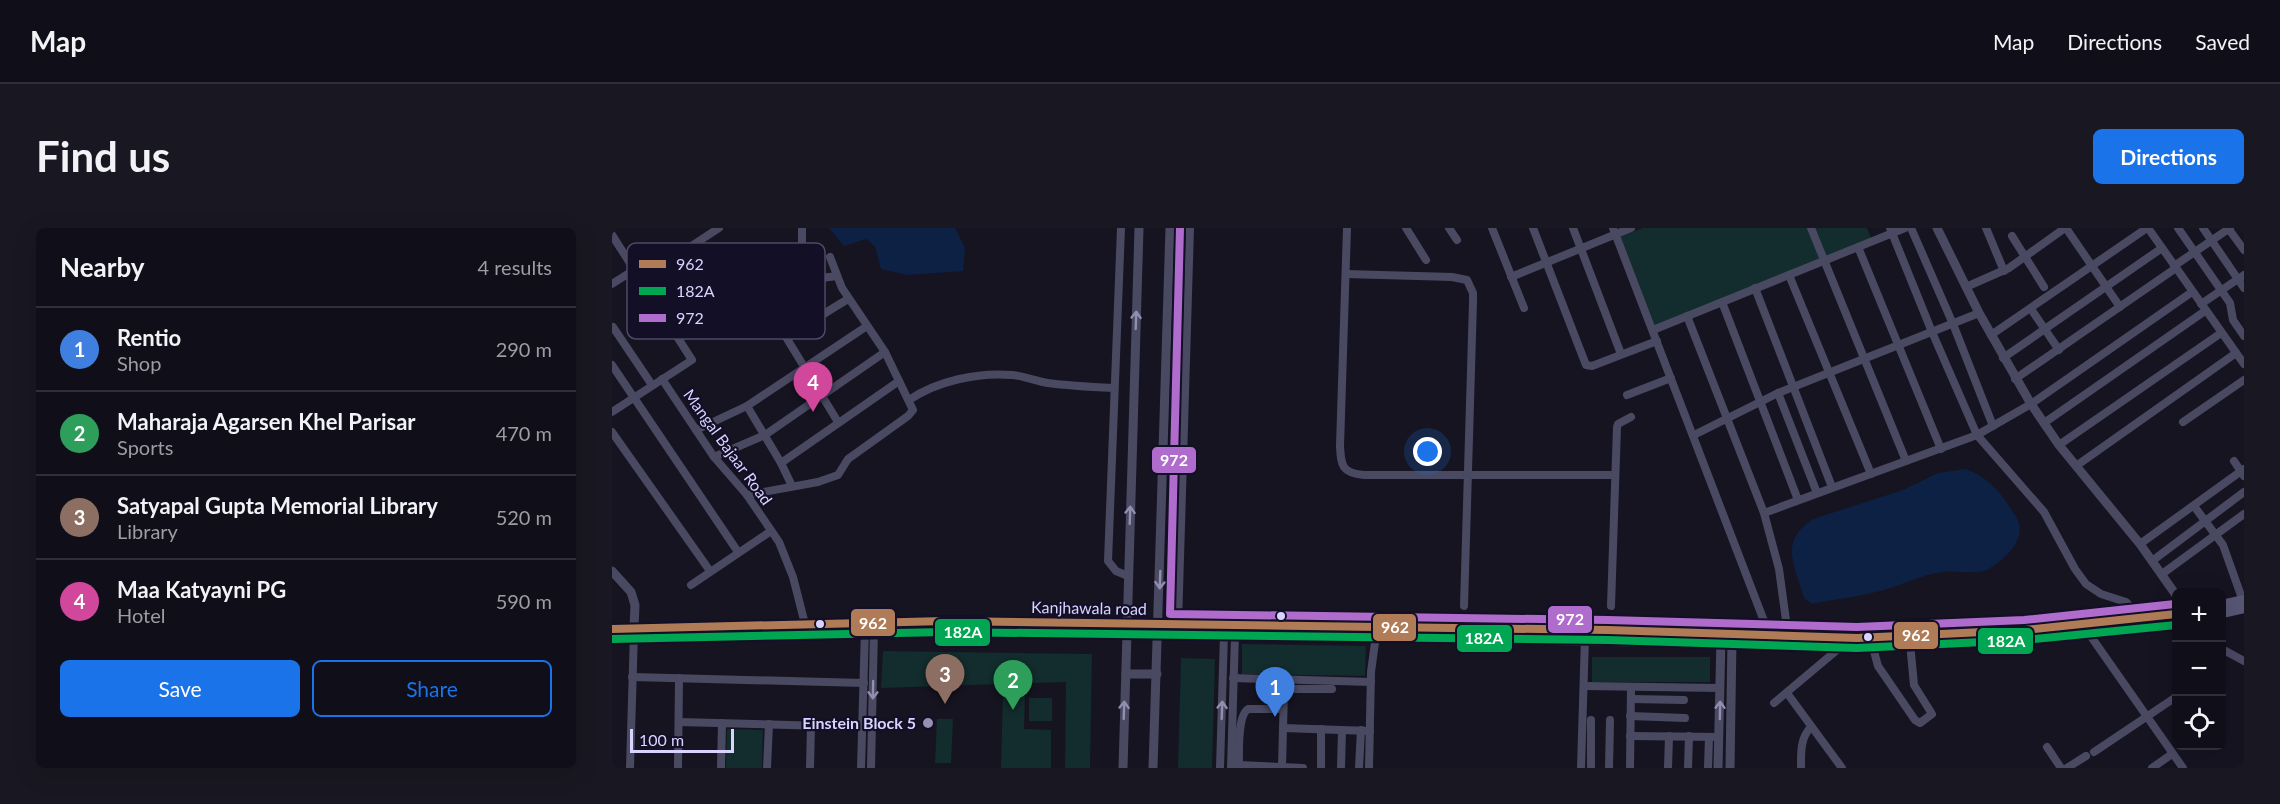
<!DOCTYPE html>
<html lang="en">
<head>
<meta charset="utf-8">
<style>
  :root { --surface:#100f19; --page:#191822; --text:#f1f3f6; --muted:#9c9ca2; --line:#302f38; --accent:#1a73e8 }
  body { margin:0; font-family:Lato,sans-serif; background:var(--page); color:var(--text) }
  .controls { position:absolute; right:18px; bottom:18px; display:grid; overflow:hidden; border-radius:9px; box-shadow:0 6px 24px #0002 }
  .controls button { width:54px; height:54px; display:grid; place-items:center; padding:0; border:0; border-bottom:2px solid var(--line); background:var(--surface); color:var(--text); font:30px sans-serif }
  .scale { position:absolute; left:18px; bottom:15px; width:104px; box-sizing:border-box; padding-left:6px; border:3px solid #d9d4ff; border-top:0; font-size:16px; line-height:21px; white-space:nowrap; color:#d9d4ff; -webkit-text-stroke:4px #130f26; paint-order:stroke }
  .you { position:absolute; left:816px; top:224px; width:21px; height:21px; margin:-15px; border:4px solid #fff; border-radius:50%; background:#1a73e8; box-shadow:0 0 0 9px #1a73e833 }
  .badge { display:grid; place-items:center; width:39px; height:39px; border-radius:50%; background:var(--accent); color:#fff; font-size:20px; font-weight:700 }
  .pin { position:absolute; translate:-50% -50px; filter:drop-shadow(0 2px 3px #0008) }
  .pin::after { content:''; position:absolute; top:32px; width:21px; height:18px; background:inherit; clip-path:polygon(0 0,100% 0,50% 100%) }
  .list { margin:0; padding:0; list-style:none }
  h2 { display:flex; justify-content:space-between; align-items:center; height:78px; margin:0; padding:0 24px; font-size:26px }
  h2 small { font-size:20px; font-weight:400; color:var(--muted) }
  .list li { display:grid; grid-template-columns:39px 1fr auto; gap:18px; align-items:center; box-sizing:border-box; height:84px; padding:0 24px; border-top:2px solid var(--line) }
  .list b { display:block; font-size:22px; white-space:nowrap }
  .list p { margin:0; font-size:20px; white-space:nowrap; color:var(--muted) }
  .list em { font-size:20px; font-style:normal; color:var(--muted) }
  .actions { display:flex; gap:12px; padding:18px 24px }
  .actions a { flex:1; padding:14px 0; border:2px solid var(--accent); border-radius:9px; text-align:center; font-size:21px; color:var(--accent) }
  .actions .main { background:var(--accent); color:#fff }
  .icon { flex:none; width:33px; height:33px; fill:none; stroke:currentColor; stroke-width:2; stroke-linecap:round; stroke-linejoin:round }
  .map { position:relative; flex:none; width:1632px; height:540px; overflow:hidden; border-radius:9px }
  header { display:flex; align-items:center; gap:36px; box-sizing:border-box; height:84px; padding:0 30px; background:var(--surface); border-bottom:2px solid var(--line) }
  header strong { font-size:28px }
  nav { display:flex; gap:33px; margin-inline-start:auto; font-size:21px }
  .intro { display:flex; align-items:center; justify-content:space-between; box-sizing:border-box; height:144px; padding:0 36px }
  h1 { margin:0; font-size:42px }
  .button { padding:15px 27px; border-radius:9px; background:var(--accent); color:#fff; font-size:21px; font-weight:700 }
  main { display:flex; gap:36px; padding:0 36px }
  aside { flex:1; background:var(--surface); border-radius:9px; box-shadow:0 6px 24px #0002 }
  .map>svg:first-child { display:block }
</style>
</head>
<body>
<header>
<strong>Map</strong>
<nav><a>Map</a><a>Directions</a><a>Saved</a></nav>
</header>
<div class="intro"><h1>Find us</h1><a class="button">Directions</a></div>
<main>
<aside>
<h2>Nearby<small>4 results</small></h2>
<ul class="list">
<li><span class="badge" style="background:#3f7fe0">1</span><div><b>Rentio</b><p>Shop</p></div><em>290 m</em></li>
<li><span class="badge" style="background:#2e9e5b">2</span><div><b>Maharaja Agarsen Khel Parisar</b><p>Sports</p></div><em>470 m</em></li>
<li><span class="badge" style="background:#8d6e63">3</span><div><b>Satyapal Gupta Memorial Library</b><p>Library</p></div><em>520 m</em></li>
<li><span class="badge" style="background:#d1479c">4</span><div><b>Maa Katyayni PG</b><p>Hotel</p></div><em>590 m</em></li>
</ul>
<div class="actions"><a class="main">Save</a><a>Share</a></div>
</aside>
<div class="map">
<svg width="1632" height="540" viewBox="0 0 1632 540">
  <rect width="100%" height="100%" fill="#161421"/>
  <g fill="#132c2d">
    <path d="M1031,0H1255L1259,10L1043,98L1008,9Z"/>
    <path d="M630,416L754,418L753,448L630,446Z"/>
    <path d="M271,423L480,426L478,540H453L454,454L269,460Z"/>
    <rect x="980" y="429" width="118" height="25"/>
    <path d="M569,430L603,431L600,540H566Z"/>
    <path d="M391,462L413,463L412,501L439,502V540H389Z"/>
    <rect x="417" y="470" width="23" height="23"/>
    <path d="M325,491H341L339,535H323Z"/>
    <path d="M115,501L151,502L150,540H114Z"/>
  </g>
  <g fill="#0d2144">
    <path d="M217,0H343L353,20L351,43L296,47L269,41L263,18L254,11L232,18Z"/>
    <path d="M1354,241C1380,252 1388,264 1403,287C1418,309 1394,331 1375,342C1366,347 1342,342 1330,344C1308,347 1289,358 1268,363C1246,369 1222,371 1200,376L1192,370C1183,337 1166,314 1201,291L1291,262L1326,245Z"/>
  </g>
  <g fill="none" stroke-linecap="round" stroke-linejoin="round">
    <g stroke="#4a4962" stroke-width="8">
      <path d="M509,0L496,333L504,343L516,348"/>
      <path d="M735,0L728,218C729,238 730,245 752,247H1003"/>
      <path d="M794,0L814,32"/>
      <path d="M837,0L845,12"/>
      <path d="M880,0L912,80"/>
      <path d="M921,0L974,137L980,138L1045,113"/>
      <path d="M961,0L1009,126"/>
      <path d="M1001,0L1157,406"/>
      <path d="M1199,0L1294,233"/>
      <path d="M1278,0L1320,104L1365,207L1432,284L1463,341L1474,356L1489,366L1514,374L1529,390"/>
      <path d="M1299,0L1341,96L1381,198"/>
      <path d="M1374,0L1392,43"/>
      <path d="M1454,0L1508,79"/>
      <path d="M1536,0L1632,136"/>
      <path d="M1566,0L1618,75L1621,92L1632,108"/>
      <path d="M1591,0L1632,60"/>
      <path d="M1616,0L1632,22"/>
      <path d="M0,7L80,132L0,184"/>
      <path d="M1400,8L1432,59"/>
      <path d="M1246,19L1329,221"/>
      <path d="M1562,38L1618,0"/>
      <path d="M734,46L840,49L855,52L861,65V74L852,378"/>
      <path d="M1177,47L1259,246"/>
      <path d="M899,49L1019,0"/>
      <path d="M159,54L157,71L161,88L226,194"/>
      <path d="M190,54V0"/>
      <path d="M0,56L22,42L78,19L107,0"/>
      <path d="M1354,59L1397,40L1453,0"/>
      <path d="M1143,60L1220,259"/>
      <path d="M1110,74L1186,272"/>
      <path d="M1589,76L1632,47"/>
      <path d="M1419,81L1447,122"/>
      <path d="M1075,88L1152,285L1167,341L1176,407"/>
      <path d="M55,90C67,89 99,91 107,80C114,71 116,59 125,51L172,55L225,48"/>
      <path d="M1,99L40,157"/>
      <path d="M1041,102L1293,0"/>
      <path d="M1379,107L1535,0"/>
      <path d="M174,109L236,71"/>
      <path d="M1391,130L1550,20"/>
      <path d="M0,137L126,324"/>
      <path d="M50,151L102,229L135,267L167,314L181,349L193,396"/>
      <path d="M1403,151L1564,40"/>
      <path d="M1166,165L1205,265"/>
      <path d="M1015,167L1059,150"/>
      <path d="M297,172C325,153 366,144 400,147C412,148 424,153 436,155C458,158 480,159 502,160"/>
      <path d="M135,178L169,235L180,258"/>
      <path d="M1571,194L1632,152"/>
      <path d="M1432,195L1593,83"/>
      <path d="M84,202L135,178L255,98"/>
      <path d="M0,204L98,343"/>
      <path d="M1082,207L1166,165L1367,85"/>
      <path d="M1447,217L1609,105"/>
      <path d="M102,229L153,207L273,124"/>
      <path d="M1622,233L1632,248"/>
      <path d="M169,235L287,153"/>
      <path d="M1464,238L1624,125"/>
      <path d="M135,267L206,254L226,247L236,231L296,188L301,182L273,124L230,60L218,29"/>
      <path d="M1582,278L1611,317L1632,376"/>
      <path d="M1152,285L1365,207L1419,176L1580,64"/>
      <path d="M1528,316L1632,241"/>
      <path d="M1540,333L1632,264"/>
      <path d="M1550,346L1632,286"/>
      <path d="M79,357L159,303"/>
      <path d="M999,378L1005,199L1006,196L1019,189"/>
      <path d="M566,396L578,0"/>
      <path d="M1473,400L1571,540"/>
      <path d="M1260,416L1266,438L1303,492L1308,495L1320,486L1302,457L1298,415"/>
      <path d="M1610,421L1632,433"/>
      <path d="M20,449L252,455"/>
      <path d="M621,450L759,454"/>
      <path d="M972,458L1108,460"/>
      <path d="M1175,465L1230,540"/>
      <path d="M1019,471L1072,472"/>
      <path d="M1162,475L1231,417"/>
      <path d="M1018,488L1073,490"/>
      <path d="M67,494L250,499"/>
      <path d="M671,500L758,503"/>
      <path d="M1018,508L1107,509"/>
      <path d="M1435,519L1449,540"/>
      <path d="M1482,524L1564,469"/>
      <path d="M627,537L691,540"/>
      <path d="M670,539L672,463L675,461H720"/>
      <path d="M18,540L22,404"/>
      <path d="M66,540L67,450"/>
      <path d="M109,540L110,495"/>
      <path d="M155,540L157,496"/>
      <path d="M198,540L199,497"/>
      <path d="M249,540L253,401"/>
      <path d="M259,540L262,401"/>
      <path d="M608,540L612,406"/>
      <path d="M619,540L623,406"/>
      <path d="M627,540C627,526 625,488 636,481H671"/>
      <path d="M709,540V501"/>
      <path d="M729,540L730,502"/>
      <path d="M747,540L749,502"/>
      <path d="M757,540L759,444L764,407"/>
      <path d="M969,540L973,410"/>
      <path d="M979,540V492"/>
      <path d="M997,540L998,492"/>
      <path d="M1018,540L1019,460"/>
      <path d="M1056,540L1057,508"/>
      <path d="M1076,540L1077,508"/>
      <path d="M1096,540L1097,509"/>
      <path d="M1189,540C1189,525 1188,510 1199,499"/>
      <path d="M1455,540L1474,528"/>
      <path d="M1540,540L1560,526"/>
    </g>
    <g stroke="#4a4962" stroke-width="9">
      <path d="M1325,0L1367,85L1419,176L1447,217L1528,316L1564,367"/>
      <path d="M0,343L19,364L23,377L22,400"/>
      <path d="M514,446H545"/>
      <path d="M511,540L527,0"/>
      <path d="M541,540L558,0"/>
      <path d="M1106,540L1109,410"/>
      <path d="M1118,540L1120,411"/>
    </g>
    <g stroke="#575674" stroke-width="10">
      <path d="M1610,377L1632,372"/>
      <path d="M1610,385L1632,380"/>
      <path d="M0,401L333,393L996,402L1245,410L1413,402L1564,386"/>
      <path d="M1436,407L1564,394"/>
      <path d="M0,409L334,402L1235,417"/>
    </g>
    <defs>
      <path id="bus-1" d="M0,401L333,393L996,402L1245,410L1413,402L1564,386"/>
      <path id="bus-2" d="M0,411L333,404L996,412L1245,420L1413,412L1564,397"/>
      <path id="bus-3" d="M568,0L558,386L996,392L1245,399L1412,392L1563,376"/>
    </defs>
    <use href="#bus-1" stroke="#130f26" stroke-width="12"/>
    <use href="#bus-2" stroke="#130f26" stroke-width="12"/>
    <use href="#bus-3" stroke="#130f26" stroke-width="12"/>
    <use href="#bus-1" stroke="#b07c57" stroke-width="8"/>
    <use href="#bus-2" stroke="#00a651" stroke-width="8"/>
    <use href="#bus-3" stroke="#b06ccc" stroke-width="8"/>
  </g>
  <defs><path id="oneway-shaft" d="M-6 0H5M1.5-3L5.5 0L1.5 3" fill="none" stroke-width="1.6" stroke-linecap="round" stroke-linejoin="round" transform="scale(1.5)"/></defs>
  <g stroke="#928eb0">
    <use href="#oneway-shaft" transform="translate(524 92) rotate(-88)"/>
    <use href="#oneway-shaft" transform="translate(518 287) rotate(-88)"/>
    <use href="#oneway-shaft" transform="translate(548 352) rotate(92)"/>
    <use href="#oneway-shaft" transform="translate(261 462) rotate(91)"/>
    <use href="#oneway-shaft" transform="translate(512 482) rotate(-88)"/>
    <use href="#oneway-shaft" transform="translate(610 482) rotate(-88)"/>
    <use href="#oneway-shaft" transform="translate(1108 482) rotate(-89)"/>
  </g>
  <g fill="#d9d4ff" stroke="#130f26" stroke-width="2">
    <circle cx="669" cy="388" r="5"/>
    <circle cx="208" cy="396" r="5"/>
    <circle cx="1256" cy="409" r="5"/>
  </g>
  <circle fill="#9591b1" stroke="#130f26" stroke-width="2" cx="316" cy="495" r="6"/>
  <g text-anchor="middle" stroke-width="4.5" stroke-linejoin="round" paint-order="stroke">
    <g font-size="16" fill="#d9d4ff" stroke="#130f26">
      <text transform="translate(116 219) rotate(54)" y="6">Mangal Bajaar Road</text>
      <text transform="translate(477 380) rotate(1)" y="6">Kanjhawala road</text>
    </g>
    <g font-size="16" font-weight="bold" fill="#d9d4ff" stroke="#130f26" text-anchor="end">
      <text x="304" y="501">Einstein Block 5</text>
    </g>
  </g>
  <rect x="15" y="15" width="198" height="96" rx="9" fill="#130f26" stroke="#4e4a67" stroke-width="1.5"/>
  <rect x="27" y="32" width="27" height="8" fill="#b07c57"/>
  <rect x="27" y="59" width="27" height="8" fill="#00a651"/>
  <rect x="27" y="86" width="27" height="8" fill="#b06ccc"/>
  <g font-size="16" fill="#d9d4ff">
    <text x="64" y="42">962</text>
    <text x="64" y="69">182A</text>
    <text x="64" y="96">972</text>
  </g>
  <g stroke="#130f26" stroke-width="2">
    <rect x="539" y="218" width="46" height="28" rx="6" fill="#b06ccc"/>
    <rect x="935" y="377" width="46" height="29" rx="6" fill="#b06ccc"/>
    <rect x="238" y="380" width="46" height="29" rx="6" fill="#b07c57"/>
    <rect x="760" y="385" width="45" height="29" rx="6" fill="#b07c57"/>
    <rect x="322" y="390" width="57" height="29" rx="6" fill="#00a651"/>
    <rect x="1281" y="393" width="46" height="29" rx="6" fill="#b07c57"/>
    <rect x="844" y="396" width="57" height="29" rx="6" fill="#00a651"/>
    <rect x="1365" y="399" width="57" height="28" rx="6" fill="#00a651"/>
  </g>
  <g font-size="16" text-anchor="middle" font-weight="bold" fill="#fff">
    <text x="562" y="238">972</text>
    <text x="958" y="397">972</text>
    <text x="261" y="401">962</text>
    <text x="783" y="405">962</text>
    <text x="351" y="410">182A</text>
    <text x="1304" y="413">962</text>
    <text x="872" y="416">182A</text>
    <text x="1394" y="419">182A</text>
  </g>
</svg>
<div class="controls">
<button>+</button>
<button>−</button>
<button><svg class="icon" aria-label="locate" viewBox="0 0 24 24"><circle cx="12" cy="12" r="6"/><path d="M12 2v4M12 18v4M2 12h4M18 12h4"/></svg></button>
</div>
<div class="scale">100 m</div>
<div class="you"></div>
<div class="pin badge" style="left:663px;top:489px;background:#3f7fe0">1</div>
<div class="pin badge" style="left:401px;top:482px;background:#2e9e5b">2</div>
<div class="pin badge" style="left:333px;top:476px;background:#8d6e63">3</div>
<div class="pin badge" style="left:201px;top:184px;background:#d1479c">4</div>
</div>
</main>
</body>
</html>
